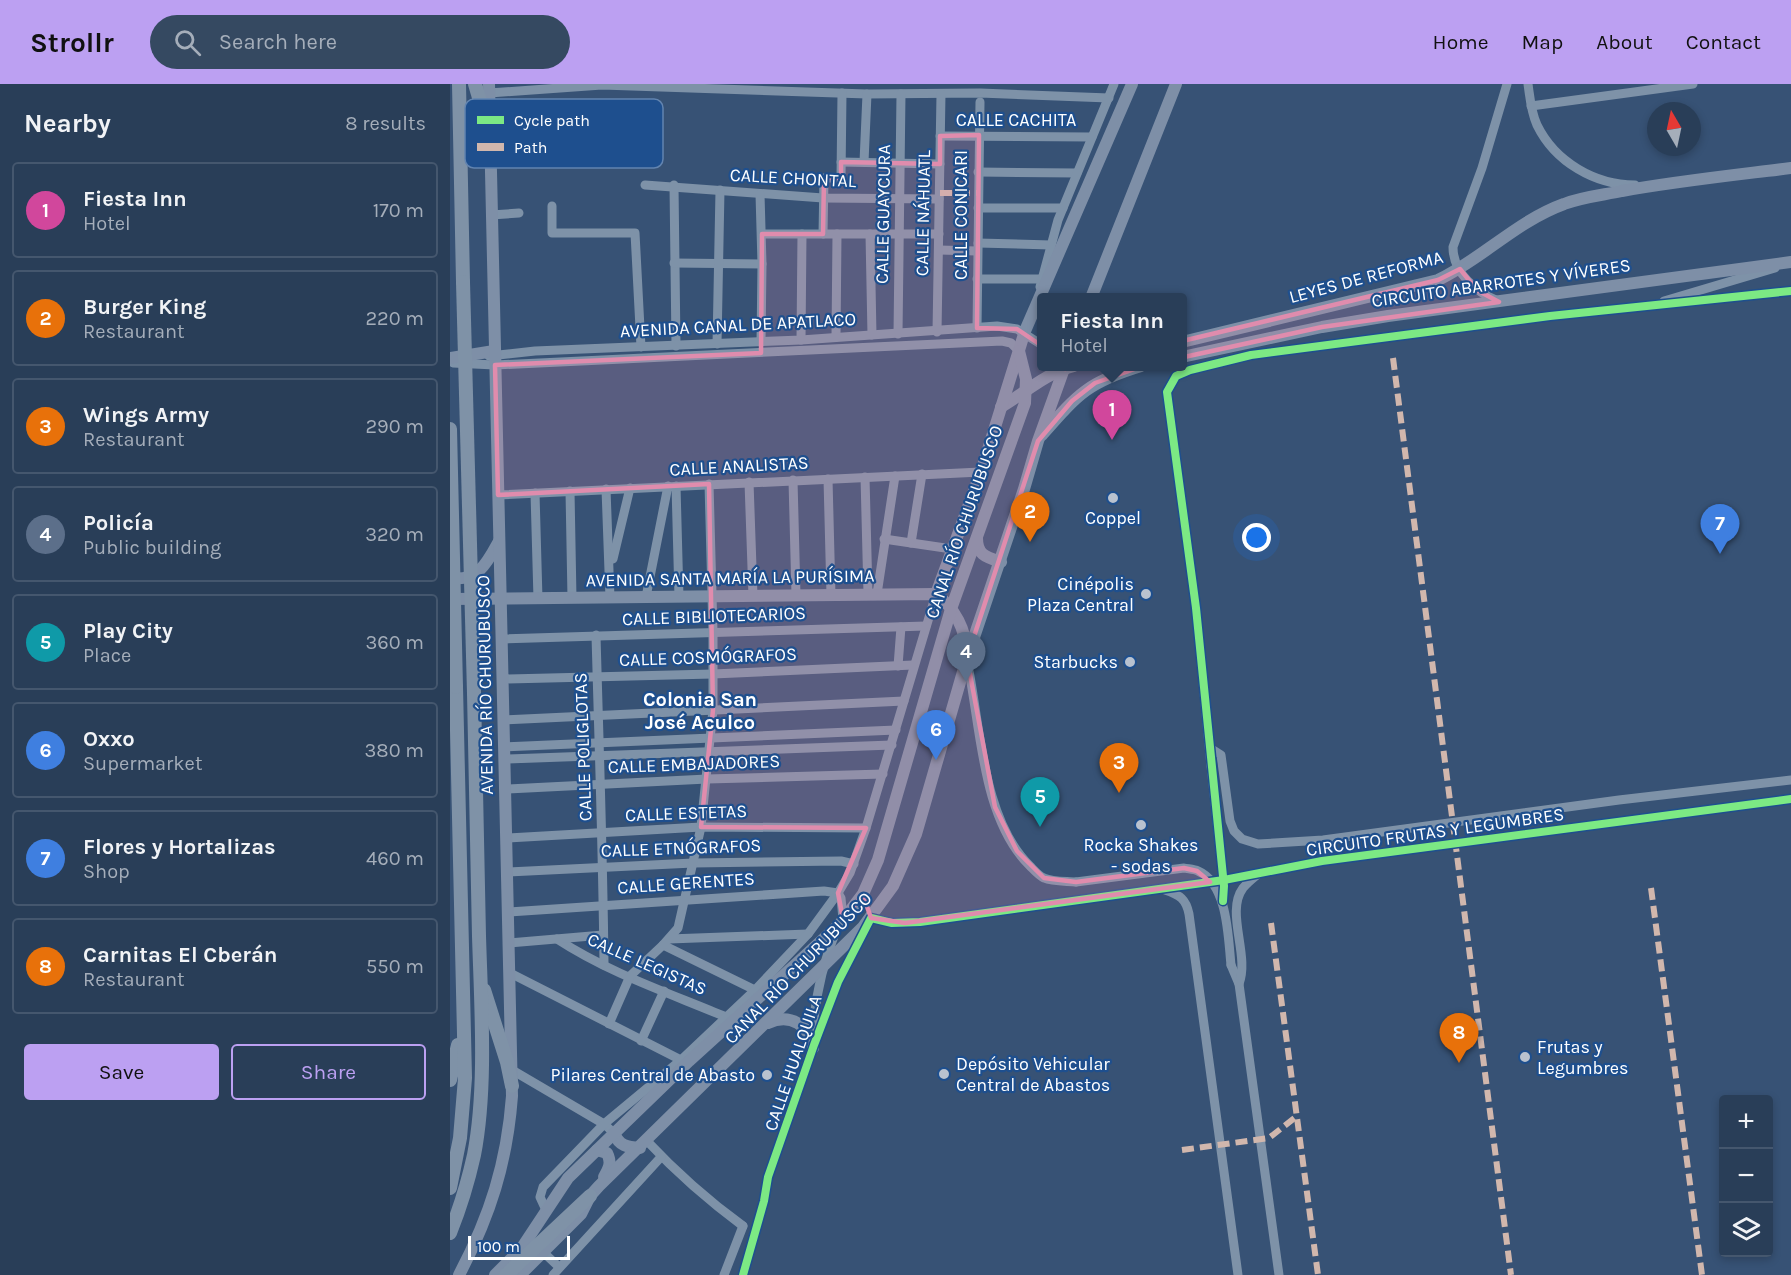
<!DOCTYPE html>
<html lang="en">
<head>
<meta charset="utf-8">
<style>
  :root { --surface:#293e58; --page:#354961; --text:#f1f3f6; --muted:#a5aeba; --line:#45576e; --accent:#bca0f2 }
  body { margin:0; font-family:Karla,sans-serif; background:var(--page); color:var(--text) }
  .controls { position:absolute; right:18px; bottom:18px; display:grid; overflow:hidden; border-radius:6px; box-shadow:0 3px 9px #0003 }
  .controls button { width:54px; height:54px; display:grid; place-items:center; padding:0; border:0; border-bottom:2px solid var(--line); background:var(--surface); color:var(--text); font:30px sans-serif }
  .compass { position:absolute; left:1197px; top:18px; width:54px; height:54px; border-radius:50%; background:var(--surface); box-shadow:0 3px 9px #0003; rotate:351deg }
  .scale { position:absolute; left:18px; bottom:15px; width:102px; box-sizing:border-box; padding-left:6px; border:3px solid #fff; border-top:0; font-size:16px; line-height:21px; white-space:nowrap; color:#fff; -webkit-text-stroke:4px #1e4f8e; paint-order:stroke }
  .you { position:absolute; left:807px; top:454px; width:21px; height:21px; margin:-15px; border:4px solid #fff; border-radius:50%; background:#1a73e8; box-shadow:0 0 0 9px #1a73e833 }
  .badge { display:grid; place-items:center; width:39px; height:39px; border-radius:50%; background:var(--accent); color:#fff; font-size:20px; font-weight:700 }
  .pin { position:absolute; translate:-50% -50px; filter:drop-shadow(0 2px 3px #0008) }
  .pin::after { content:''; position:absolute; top:32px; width:21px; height:18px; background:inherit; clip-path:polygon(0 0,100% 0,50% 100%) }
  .popup { position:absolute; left:587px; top:209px; width:150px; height:78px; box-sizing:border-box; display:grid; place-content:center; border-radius:6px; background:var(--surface); filter:drop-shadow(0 2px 4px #0005); font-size:20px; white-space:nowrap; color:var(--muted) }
  .popup b { font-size:22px; color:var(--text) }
  .popup::after { content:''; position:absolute; left:50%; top:100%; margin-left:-12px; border:12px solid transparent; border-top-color:var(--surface) }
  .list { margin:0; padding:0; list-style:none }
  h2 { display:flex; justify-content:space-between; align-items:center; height:78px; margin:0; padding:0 24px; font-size:26px }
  h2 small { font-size:20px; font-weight:400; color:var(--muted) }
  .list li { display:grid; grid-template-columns:39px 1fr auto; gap:18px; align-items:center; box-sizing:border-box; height:96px; margin:0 12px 12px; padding:0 12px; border:2px solid var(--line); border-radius:6px }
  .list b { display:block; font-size:22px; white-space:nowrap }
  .list p { margin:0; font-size:20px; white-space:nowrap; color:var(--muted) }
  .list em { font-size:20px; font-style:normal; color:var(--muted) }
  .actions { display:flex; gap:12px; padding:18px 24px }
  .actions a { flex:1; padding:14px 0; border:2px solid var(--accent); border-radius:6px; text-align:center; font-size:21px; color:var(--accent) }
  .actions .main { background:var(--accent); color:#111 }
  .icon { flex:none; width:33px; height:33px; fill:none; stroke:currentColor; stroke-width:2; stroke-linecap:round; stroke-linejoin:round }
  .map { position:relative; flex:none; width:1341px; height:1191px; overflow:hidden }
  header { display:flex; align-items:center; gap:36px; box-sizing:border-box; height:84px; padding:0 30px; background:var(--accent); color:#111 }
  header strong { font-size:28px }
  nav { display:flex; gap:33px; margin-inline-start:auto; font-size:21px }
  .search { width:420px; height:54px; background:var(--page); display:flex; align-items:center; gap:15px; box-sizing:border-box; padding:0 21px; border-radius:33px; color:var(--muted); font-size:22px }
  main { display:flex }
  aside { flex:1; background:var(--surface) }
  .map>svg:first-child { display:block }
</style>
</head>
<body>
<header>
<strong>Strollr</strong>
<div class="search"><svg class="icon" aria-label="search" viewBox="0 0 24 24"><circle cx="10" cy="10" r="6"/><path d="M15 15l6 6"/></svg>Search here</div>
<nav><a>Home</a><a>Map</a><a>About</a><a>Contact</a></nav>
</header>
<main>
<aside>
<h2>Nearby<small>8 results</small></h2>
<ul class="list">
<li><span class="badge" style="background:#d1479c">1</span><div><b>Fiesta Inn</b><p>Hotel</p></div><em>170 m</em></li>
<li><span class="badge" style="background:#e8710a">2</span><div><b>Burger King</b><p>Restaurant</p></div><em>220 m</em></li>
<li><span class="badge" style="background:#e8710a">3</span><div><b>Wings Army</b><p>Restaurant</p></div><em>290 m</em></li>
<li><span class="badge" style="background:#5c6f8a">4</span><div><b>Policía</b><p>Public building</p></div><em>320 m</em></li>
<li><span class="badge" style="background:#0f9aa8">5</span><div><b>Play City</b><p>Place</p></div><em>360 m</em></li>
<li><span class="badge" style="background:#3f7fe0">6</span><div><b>Oxxo</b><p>Supermarket</p></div><em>380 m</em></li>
<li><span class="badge" style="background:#3f7fe0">7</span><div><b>Flores y Hortalizas</b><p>Shop</p></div><em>460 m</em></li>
<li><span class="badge" style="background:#e8710a">8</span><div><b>Carnitas El Cberán</b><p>Restaurant</p></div><em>550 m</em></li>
</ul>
<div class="actions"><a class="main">Save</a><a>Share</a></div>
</aside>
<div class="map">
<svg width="1341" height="1191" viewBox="0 0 1341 1191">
  <rect width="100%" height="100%" fill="#375275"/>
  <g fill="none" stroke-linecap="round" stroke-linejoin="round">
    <g stroke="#7e92a8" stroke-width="9">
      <path d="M1078,0C1080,14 1081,28 1087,41C1105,78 1145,101 1185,101"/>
      <path d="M39,9L152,1L417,10L530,9L659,14"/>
      <path d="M1081,22L1243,0"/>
      <path d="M490,52L642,53"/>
      <path d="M391,78L490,80"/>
      <path d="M414,78L417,10"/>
      <path d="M528,88L627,89"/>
      <path d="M195,101L373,114L489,115"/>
      <path d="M224,101L226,262"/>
      <path d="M310,110L312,180L311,258"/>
      <path d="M102,122V149H185L191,263"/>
      <path d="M528,124H613"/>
      <path d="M41,131L69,129"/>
      <path d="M312,150H489"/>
      <path d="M373,150L374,94H391L392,9"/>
      <path d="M420,150L422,251"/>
      <path d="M528,159L601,161"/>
      <path d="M489,166L527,167"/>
      <path d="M224,179L312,180"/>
      <path d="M527,195H592"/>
      <path d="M590,203L608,136L664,0"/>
      <path d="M1048,217C1026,208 1003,189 1003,163L1032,84L1057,0"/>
      <path d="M1214,217L1325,184"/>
      <path d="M527,244L530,18"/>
      <path d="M487,248L491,10"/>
      <path d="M448,250L451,10"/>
      <path d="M386,253L387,150"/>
      <path d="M351,256L352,150"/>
      <path d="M267,260L270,106"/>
      <path d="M39,272L85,267L351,256L547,242L567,245L592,261"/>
      <path d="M3,279L45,281L552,257L561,259L569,267"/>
      <path d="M415,393L418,510"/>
      <path d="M378,395L381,511"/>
      <path d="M343,396L346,511"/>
      <path d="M299,398L303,512"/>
      <path d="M226,402L229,513"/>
      <path d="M156,405L160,514"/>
      <path d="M120,407L122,514"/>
      <path d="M85,409L88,515"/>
      <path d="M48,411L531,388"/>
      <path d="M434,455L502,465"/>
      <path d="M461,459L472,390"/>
      <path d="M163,475L180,404"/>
      <path d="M427,510L445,392"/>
      <path d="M196,513L218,402"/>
      <path d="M146,551C149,661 153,771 154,881"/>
      <path d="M52,555L476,542"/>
      <path d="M517,577C531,641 531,734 580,782C584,786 589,792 594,794C603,798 617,797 626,798"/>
      <path d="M448,582L451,543"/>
      <path d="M53,595L263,590L463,581"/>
      <path d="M54,636L454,617"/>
      <path d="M55,663L446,646"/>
      <path d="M760,664L771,671L780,737L784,747L792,755L808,760L873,756L1169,716L1341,696"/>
      <path d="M55,675L442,661"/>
      <path d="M761,682L746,524L717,308L726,292L740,286L801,271L1100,232L1341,207"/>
      <path d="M56,705L257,695L433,690"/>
      <path d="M57,754L251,743L416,744"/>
      <path d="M58,788L243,779L391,777L404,780"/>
      <path d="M715,806C730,811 736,815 739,830L788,1191"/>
      <path d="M59,828L374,807L388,809L391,814L393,835"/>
      <path d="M107,855C159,889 219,909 276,933"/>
      <path d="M219,855L358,850"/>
      <path d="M59,859L153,851"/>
      <path d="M213,861L305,906"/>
      <path d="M781,881L789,900L829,1191"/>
      <path d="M60,889L231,976"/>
      <path d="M789,900C800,871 775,828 793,804C797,799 802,795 807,791"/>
      <path d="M159,940L180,892L213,861L228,844L251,743L263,626V548L259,400"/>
      <path d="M363,953C364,915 373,879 387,844"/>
      <path d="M191,957L214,907"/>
      <path d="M62,986L154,1040L164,1049"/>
      <path d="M197,1057C226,1088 259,1117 293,1142"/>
      <path d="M96,1126L90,1113L93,1103L154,1040L231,976L305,906L358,850L388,809L400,789L416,744L486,510"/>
      <path d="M92,1167L109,1183"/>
      <path d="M103,1191L211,1073"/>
      <path d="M274,1191L293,1142"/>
      <path d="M293,1191L314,1117L318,1093L364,961L388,898L421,834L442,839L470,838L774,796L872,777L1341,715"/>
    </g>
    <g stroke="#7e8fa7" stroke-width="12">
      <path d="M641,214L726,0"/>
      <path d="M732,258L988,196C1032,175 1067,137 1114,120C1132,113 1153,111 1172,107C1228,97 1285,91 1341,84"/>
      <path d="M732,273L872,243L938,232L1341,178"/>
      <path d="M0,274L44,267"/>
      <path d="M551,323C575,309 596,289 624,282"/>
      <path d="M592,351C628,310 638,298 691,282"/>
      <path d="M527,454C527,471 536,473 551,478"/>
      <path d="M0,494C28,498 37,479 49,457"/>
      <path d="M486,510L531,388L575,247L682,0"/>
      <path d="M0,515L486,510C505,524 516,546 517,570"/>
      <path d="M318,939C340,929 360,941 363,964"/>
      <path d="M164,1049C169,1062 177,1063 190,1064"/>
      <path d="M147,1066L157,1069C162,1079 159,1084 154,1093"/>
      <path d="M9,1191C40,1132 57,1079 62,1012L39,0"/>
      <path d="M45,1191L71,1165L118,1094L239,977L390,840L413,810L428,776L501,525L575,319L576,295L569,267"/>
      <path d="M70,1191L131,1130L140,1112L149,1102L413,843L443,802L466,750L517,574L574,405L588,357L615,282"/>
    </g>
    <g stroke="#7f92a7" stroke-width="14">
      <path d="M9,0L13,198"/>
      <path d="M25,0L40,51"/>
      <path d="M34,906L57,978L62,1002"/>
      <path d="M0,996L8,961"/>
      <path d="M0,1104L10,1054L15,994L6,603"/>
      <path d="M0,1149C10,1124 18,1098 24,1071C37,1004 31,920 29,852C28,771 26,690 24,609"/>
      <path d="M56,1191L140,1112"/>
    </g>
    <g stroke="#7e92a8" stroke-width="9">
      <path d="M761,682L774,802L773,817"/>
      <path d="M626,798L734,784C738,785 744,785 748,787C778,800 778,853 781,881"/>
    </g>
    <g stroke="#7f92a7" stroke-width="14">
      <path d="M13,198L24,609"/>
      <path d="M0,345L6,603"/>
    </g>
    <g stroke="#d1b7ad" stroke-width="6" stroke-dasharray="12 6" stroke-linecap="butt">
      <path d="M490,109H528"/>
      <path d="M943,274L1061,1191"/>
      <path d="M1201,804L1252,1191"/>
      <path d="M821,839L868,1191"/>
      <path d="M732,1066L819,1054L847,1032"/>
    </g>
    <defs>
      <g id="cycleway">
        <path d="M773,817L774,802L746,524L717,308L726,292L740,286L801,271L1100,232L1341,207"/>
        <path d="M293,1191L314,1117L318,1093L364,961L388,898L421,834L442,839L470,838L774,796L872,777L1341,715"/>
      </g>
    </defs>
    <use href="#cycleway" stroke="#1e4f8e" stroke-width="11"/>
    <use href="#cycleway" stroke="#7ce984" stroke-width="8"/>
  </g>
  <path fill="#e08cad" fill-opacity="0.2" stroke="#e08cad" stroke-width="4.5" stroke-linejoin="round" d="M529,51L527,244L567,245L604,270L615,285L988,196L1010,185L1027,206L1049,218L872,243L693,282L645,299L622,317L588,357L517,574L545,723L567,767L594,794L626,798L734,784L747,787L760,798L455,839L421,834L413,811L393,835L388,809L416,744L251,743L263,626L259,400L48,411L45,281L311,269L312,150H373L374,94H391V78L490,80V52Z"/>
  <g fill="#b9c2cf" stroke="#1e4f8e" stroke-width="2">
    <circle cx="663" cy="414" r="6"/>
    <circle cx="696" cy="510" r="6"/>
    <circle cx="680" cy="578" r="6"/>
    <circle cx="691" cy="741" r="6"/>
    <circle cx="1075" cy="973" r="6"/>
    <circle cx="494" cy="990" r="6"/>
    <circle cx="317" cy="991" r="6"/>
  </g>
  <g text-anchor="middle" stroke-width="4.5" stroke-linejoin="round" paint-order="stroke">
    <g font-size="18" fill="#fff" stroke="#1e4f8e">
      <text x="566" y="42">CALLE CACHITA</text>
      <text transform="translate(343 94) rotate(3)" y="6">CALLE CHONTAL</text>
      <text transform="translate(473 129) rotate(-89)" y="6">CALLE NÁHUATL</text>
      <text transform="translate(433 130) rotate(-89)" y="6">CALLE GUAYCURA</text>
      <text transform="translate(511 131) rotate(-90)" y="6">CALLE CONICARI</text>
      <text transform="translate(916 193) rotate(-15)" y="6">LEYES DE REFORMA</text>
      <text transform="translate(1051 199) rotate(-8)" y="6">CIRCUITO ABARROTES Y VÍVERES</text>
      <text transform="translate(288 241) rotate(-3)" y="6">AVENIDA CANAL DE APATLACO</text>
      <text transform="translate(289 382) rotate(-3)" y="6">CALLE ANALISTAS</text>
      <text transform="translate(514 438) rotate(-71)" y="6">CANAL RÍO CHURUBUSCO</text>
      <text transform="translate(280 494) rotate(-1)" y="6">AVENIDA SANTA MARÍA LA PURÍSIMA</text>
      <text transform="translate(264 532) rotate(-2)" y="6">CALLE BIBLIOTECARIOS</text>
      <text transform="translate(258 573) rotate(-2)" y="6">CALLE COSMÓGRAFOS</text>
      <text transform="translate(35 601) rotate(-91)" y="6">AVENIDA RÍO CHURUBUSCO</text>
      <text transform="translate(133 663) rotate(-92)" y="6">CALLE POLIGLOTAS</text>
      <text transform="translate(244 680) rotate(-2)" y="6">CALLE EMBAJADORES</text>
      <text transform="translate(236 729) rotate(-2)" y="6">CALLE ESTETAS</text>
      <text transform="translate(985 748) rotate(-8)" y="6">CIRCUITO FRUTAS Y LEGUMBRES</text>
      <text transform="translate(231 764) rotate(-2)" y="6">CALLE ETNÓGRAFOS</text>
      <text transform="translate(236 799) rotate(-4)" y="6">CALLE GERENTES</text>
      <text transform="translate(197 880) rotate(24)" y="6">CALLE LEGISTAS</text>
      <text transform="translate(348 884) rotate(-46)" y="6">CANAL RÍO CHURUBUSCO</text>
      <text transform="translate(343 979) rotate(-71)" y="6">CALLE HUALQUILA</text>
    </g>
    <g font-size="18" fill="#fff" stroke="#1e4f8e" text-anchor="end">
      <text x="663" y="440" text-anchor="middle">Coppel</text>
      <text x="684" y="506">Cinépolis<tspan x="684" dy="21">Plaza Central</tspan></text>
      <text x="668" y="584">Starbucks</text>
      <text x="691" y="767" text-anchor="middle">Rocka Shakes<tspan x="691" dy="21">- sodas</tspan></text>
      <text x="1087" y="969" text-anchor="start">Frutas y<tspan x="1087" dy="21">Legumbres</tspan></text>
      <text x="506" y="986" text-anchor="start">Depósito Vehicular<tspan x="506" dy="21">Central de Abastos</tspan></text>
      <text x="305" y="997">Pilares Central de Abasto</text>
    </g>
    <g font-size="20" font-weight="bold" fill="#fff" stroke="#1e4f8e">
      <text x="250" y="622">Colonia San<tspan x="250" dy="23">José Aculco</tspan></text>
    </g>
  </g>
  <rect x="15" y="15" width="198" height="69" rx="9" fill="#1e4f8e" stroke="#6284b0" stroke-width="1.5"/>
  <rect x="27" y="32" width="27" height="8" fill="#7ce984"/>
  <rect x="27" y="59" width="27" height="8" fill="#d1b7ad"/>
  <g font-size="16" fill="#fff">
    <text x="64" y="42">Cycle path</text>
    <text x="64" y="69">Path</text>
  </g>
</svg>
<div class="controls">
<button>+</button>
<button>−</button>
<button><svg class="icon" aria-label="layers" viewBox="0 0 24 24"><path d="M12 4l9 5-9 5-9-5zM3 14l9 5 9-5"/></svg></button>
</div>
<svg class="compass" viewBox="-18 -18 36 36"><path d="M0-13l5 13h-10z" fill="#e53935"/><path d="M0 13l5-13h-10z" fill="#a5aeba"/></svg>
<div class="scale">100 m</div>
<div class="you"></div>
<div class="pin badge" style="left:662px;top:356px;background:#d1479c">1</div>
<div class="popup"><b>Fiesta Inn</b>Hotel</div>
<div class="pin badge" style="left:580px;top:458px;background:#e8710a">2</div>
<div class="pin badge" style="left:669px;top:709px;background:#e8710a">3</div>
<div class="pin badge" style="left:516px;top:598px;background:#5c6f8a">4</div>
<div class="pin badge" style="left:590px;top:743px;background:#0f9aa8">5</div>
<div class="pin badge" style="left:486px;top:676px;background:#3f7fe0">6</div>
<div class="pin badge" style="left:1270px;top:470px;background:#3f7fe0">7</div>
<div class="pin badge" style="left:1009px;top:979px;background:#e8710a">8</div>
</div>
</main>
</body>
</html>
